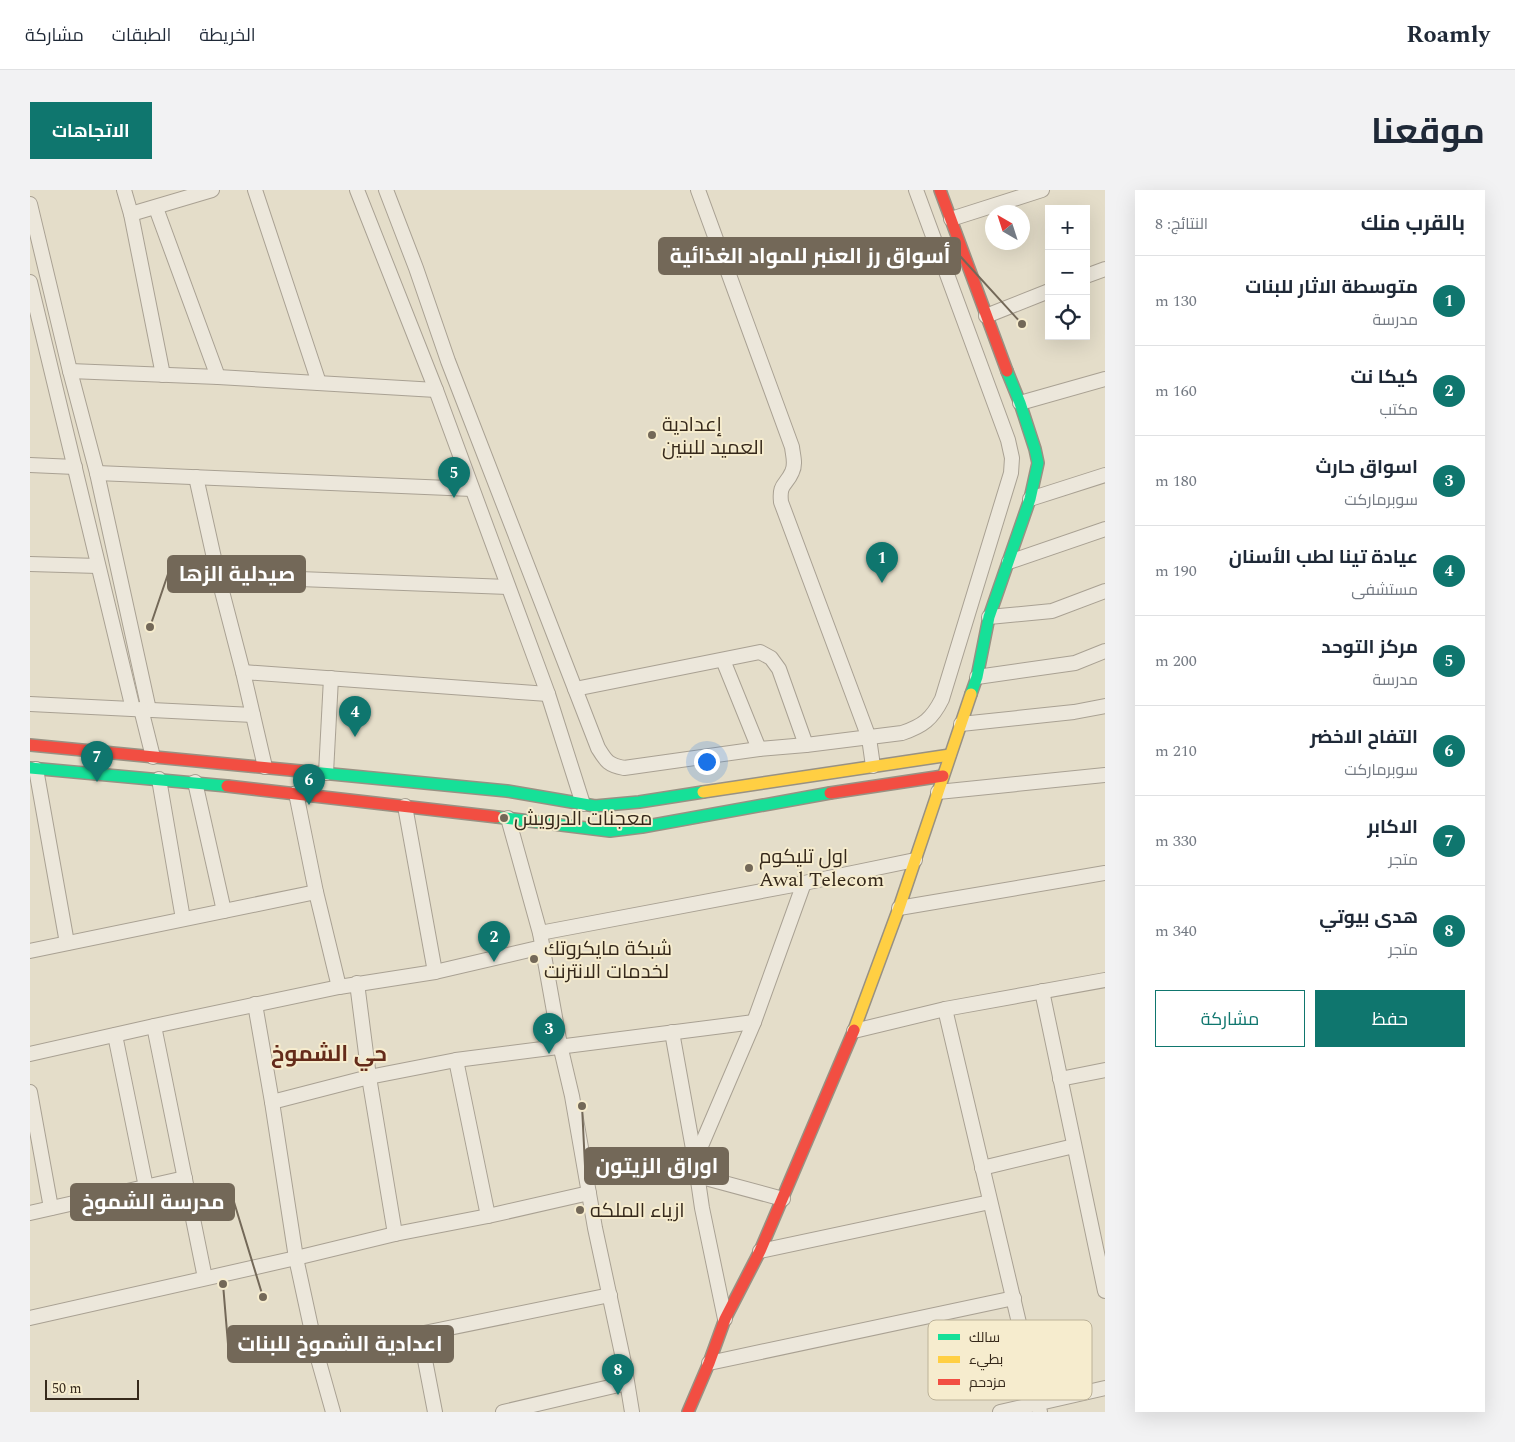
<!DOCTYPE html>
<html lang="ar">
<head>
<meta charset="utf-8">
<style>
  :root { --surface:#fff; --page:#f2f2f3; --text:#1f2937; --muted:#747a83; --line:#e0e1e3; --accent:#0f766e }
  body { margin:0; font-family:Spectral,Cairo,serif; background:var(--page); color:var(--text); direction:rtl }
  .controls { position:absolute; right:15px; top:15px; display:grid; overflow:hidden; border-radius:0px; box-shadow:0 5px 20px #0002 }
  .controls button { width:45px; height:45px; display:grid; place-items:center; padding:0; border:0; border-bottom:1px solid var(--line); background:var(--surface); color:var(--text); font:25px sans-serif }
  .compass { position:absolute; left:955px; top:15px; width:45px; height:45px; border-radius:50%; background:var(--surface); box-shadow:0 5px 20px #0002; rotate:321deg }
  .scale { position:absolute; left:15px; bottom:12px; width:94px; box-sizing:border-box; padding-left:5px; border:2px solid #36291b; border-top:0; font-size:14px; line-height:18px; white-space:nowrap; color:#36291b; -webkit-text-stroke:4px #f6ecce; paint-order:stroke }
  .you { position:absolute; left:676px; top:571px; width:18px; height:18px; margin:-12px; border:4px solid #fff; border-radius:50%; background:#1a73e8; box-shadow:0 0 0 8px #1a73e833 }
  .badge { display:grid; place-items:center; width:32px; height:32px; border-radius:50%; background:var(--accent); color:#fff; font-size:16px; font-weight:700 }
  .pin { position:absolute; translate:-50% -41px; filter:drop-shadow(0 1px 2px #0008) }
  .pin::after { content:''; position:absolute; top:26px; width:18px; height:15px; background:inherit; clip-path:polygon(0 0,100% 0,50% 100%) }
  .list { margin:0; padding:0; list-style:none }
  h2 { display:flex; justify-content:space-between; align-items:center; height:65px; margin:0; padding:0 20px; font-size:21px }
  h2 small { font-size:16px; font-weight:400; color:var(--muted) }
  .list li { display:grid; grid-template-columns:32px 1fr auto; gap:15px; align-items:center; box-sizing:border-box; height:90px; padding:0 20px; border-top:1px solid var(--line) }
  .list b { display:block; font-size:19px; white-space:nowrap }
  .list p { margin:0; font-size:16px; white-space:nowrap; color:var(--muted) }
  .list em { font-size:16px; font-style:normal; color:var(--muted) }
  .actions { display:flex; gap:10px; padding:15px 20px }
  .actions a { flex:1; padding:11px 0; border:1px solid var(--accent); border-radius:0px; text-align:center; font-size:18px; color:var(--accent) }
  .actions .main { background:var(--accent); color:#fff }
  .icon { flex:none; width:28px; height:28px; fill:none; stroke:currentColor; stroke-width:2; stroke-linecap:round; stroke-linejoin:round }
  .map { position:relative; flex:none; width:1075px; height:1222px; overflow:hidden; direction:ltr; border-radius:0px }
  header { display:flex; align-items:center; gap:30px; box-sizing:border-box; height:70px; padding:0 25px; background:var(--surface); border-bottom:1px solid var(--line) }
  header strong { font-size:24px }
  nav { display:flex; gap:28px; margin-inline-start:auto; font-size:18px }
  .intro { display:flex; align-items:center; justify-content:space-between; box-sizing:border-box; height:120px; padding:0 30px }
  h1 { margin:0; font-size:35px }
  .button { padding:12px 22px; border-radius:0px; background:var(--accent); color:#fff; font-size:18px; font-weight:700 }
  main { display:flex; gap:30px; padding:0 30px }
  aside { flex:1; background:var(--surface); border-radius:0px; box-shadow:0 5px 20px #0002 }
  .map>svg:first-child { display:block }
</style>
</head>
<body>
<header>
<strong>Roamly</strong>
<nav><a>الخريطة</a><a>الطبقات</a><a>مشاركة</a></nav>
</header>
<div class="intro"><h1>موقعنا</h1><a class="button">الاتجاهات</a></div>
<main>
<aside>
<h2>بالقرب منك<small>النتائج: 8</small></h2>
<ul class="list">
<li><span class="badge">1</span><div><b>متوسطة الاثار للبنات</b><p>مدرسة</p></div><em>130 m</em></li>
<li><span class="badge">2</span><div><b>كيكا نت</b><p>مكتب</p></div><em>160 m</em></li>
<li><span class="badge">3</span><div><b>اسواق حارث</b><p>سوبرماركت</p></div><em>180 m</em></li>
<li><span class="badge">4</span><div><b>عيادة تينا لطب الأسنان</b><p>مستشفى</p></div><em>190 m</em></li>
<li><span class="badge">5</span><div><b>مركز التوحد</b><p>مدرسة</p></div><em>200 m</em></li>
<li><span class="badge">6</span><div><b>التفاح الاخضر</b><p>سوبرماركت</p></div><em>210 m</em></li>
<li><span class="badge">7</span><div><b>الاكابر</b><p>متجر</p></div><em>330 m</em></li>
<li><span class="badge">8</span><div><b>هدى بيوتي</b><p>متجر</p></div><em>340 m</em></li>
</ul>
<div class="actions"><a class="main">حفظ</a><a>مشاركة</a></div>
</aside>
<div class="map">
<svg width="1075" height="1222" viewBox="0 0 1075 1222">
  <rect width="100%" height="100%" fill="#e4ddc9"/>
  <g fill="none" stroke-linecap="round" stroke-linejoin="round">
    <defs>
      <g id="street">
        <path d="M94,0L101,24L133,185"/>
        <path d="M225,0L289,193"/>
        <path d="M327,0L406,200L518,504L553,614"/>
        <path d="M356,0L386,78L418,171L568,558C576,571 578,575 594,578L729,559L776,555L872,543C893,536 902,529 912,509L981,283L982,268L978,250L886,0"/>
        <path d="M668,0L762,257C763,266 766,274 762,282C756,296 749,293 751,312L839,548L843,576"/>
        <path d="M0,14L40,181L67,283L119,520"/>
        <path d="M126,18L188,187"/>
        <path d="M101,24L182,0"/>
        <path d="M921,29L1012,0"/>
        <path d="M1056,86L1075,79"/>
        <path d="M0,92L103,519"/>
        <path d="M956,126L1019,101"/>
        <path d="M40,181L188,187L406,200"/>
        <path d="M990,213L1075,189"/>
        <path d="M0,275L45,277"/>
        <path d="M67,283L442,299"/>
        <path d="M166,287L188,386L213,482L235,577"/>
        <path d="M1000,309L1075,285"/>
        <path d="M979,372L1075,339"/>
        <path d="M0,374L68,376"/>
        <path d="M188,386L478,397"/>
        <path d="M959,427L1022,421L1075,401"/>
        <path d="M693,470L729,559"/>
        <path d="M213,482L518,504"/>
        <path d="M947,487L1045,473L1075,461"/>
        <path d="M545,499L730,462L741,468L749,479L776,555"/>
        <path d="M0,514L223,525"/>
        <path d="M111,519L123,567"/>
        <path d="M931,534L1044,522L1075,516"/>
        <path d="M6,579L37,753"/>
        <path d="M296,583L301,488"/>
        <path d="M129,589L153,729"/>
        <path d="M165,592L194,721"/>
        <path d="M908,602L1075,585"/>
        <path d="M266,603L286,702L309,797"/>
        <path d="M375,616L405,782"/>
        <path d="M478,628L510,743L530,855L542,906L565,1038L594,1173L602,1222"/>
        <path d="M869,718L1075,683"/>
        <path d="M510,743L774,693L885,670"/>
        <path d="M0,761L286,702"/>
        <path d="M327,793L339,887L365,1044"/>
        <path d="M1012,801L1075,1101"/>
        <path d="M225,814L242,912L266,1068L287,1165L303,1222"/>
        <path d="M915,819L1010,1222"/>
        <path d="M124,836L175,1088"/>
        <path d="M824,841L915,819L1075,790"/>
        <path d="M642,842L665,970L672,1018L695,1129"/>
        <path d="M85,845L116,997"/>
        <path d="M0,864L124,836L309,797L405,782L512,757"/>
        <path d="M426,870L458,1026"/>
        <path d="M1030,889L1075,880"/>
        <path d="M0,902L21,1018"/>
        <path d="M242,912L339,887L426,870L724,832"/>
        <path d="M665,970L724,832L774,693"/>
        <path d="M952,978L1044,956"/>
        <path d="M668,986L753,1009"/>
        <path d="M0,1023L155,988"/>
        <path d="M730,1061L960,1012"/>
        <path d="M0,1128L266,1068L365,1044L458,1026L559,1003"/>
        <path d="M390,1144L405,1222"/>
        <path d="M287,1165L580,1105"/>
        <path d="M679,1173L984,1108"/>
        <path d="M473,1222L597,1193"/>
        <path d="M970,1222L1075,1198"/>
      </g>
      <g id="fast">
        <path d="M941,504L947,487L959,427L1000,309L1008,273L1005,259L990,213L977,181"/>
        <path d="M0,578L197,596"/>
        <path d="M281,582L477,601L565,616L609,612L673,602"/>
        <path d="M467,627L580,641L612,637L800,603"/>
      </g>
      <g id="slow">
        <path d="M673,602L920,565"/>
        <path d="M824,840L869,718L941,504"/>
      </g>
      <g id="jam">
        <path d="M910,0L977,181"/>
        <path d="M0,555L281,582"/>
        <path d="M197,596L467,627"/>
        <path d="M800,603L913,586"/>
        <path d="M658,1222L679,1173L695,1129L730,1061L824,840"/>
      </g>
    </defs>
    <use href="#street" stroke="#a9a193" stroke-width="16"/>
    <use href="#fast" stroke="#989183" stroke-width="14"/>
    <use href="#slow" stroke="#989183" stroke-width="14"/>
    <use href="#jam" stroke="#989183" stroke-width="14"/>
    <use href="#street" stroke="#ece7db" stroke-width="14"/>
    <use href="#fast" stroke="#16e098" stroke-width="11"/>
    <use href="#slow" stroke="#ffcf43" stroke-width="11"/>
    <use href="#jam" stroke="#f24e42" stroke-width="11"/>
  </g>
  <g fill="#736858" stroke="#f6ecce" stroke-width="2">
    <circle cx="622" cy="245" r="5"/>
    <circle cx="474" cy="628" r="5"/>
    <circle cx="719" cy="678" r="5"/>
    <circle cx="504" cy="769" r="5"/>
    <circle cx="550" cy="1020" r="5"/>
  </g>
  <g text-anchor="middle" stroke-width="4" stroke-linejoin="round" paint-order="stroke">
    <g font-size="20" fill="#36291b" stroke="#f6ecce" text-anchor="start">
      <text x="632" y="241">إعدادية<tspan x="632" dy="23">العميد للبنين</tspan></text>
      <text x="484" y="635">معجنات الدرويش</text>
      <text x="729" y="673">اول تليكوم<tspan x="729" dy="23">Awal Telecom</tspan></text>
      <text x="514" y="765">شبكة مايكروتك<tspan x="514" dy="23">لخدمات الانترنت</tspan></text>
      <text x="560" y="1027">ازياء الملكه</text>
    </g>
    <g font-size="22" font-weight="bold" fill="#642b1a" stroke="#f6ecce">
      <text x="299" y="871">حي الشموخ</text>
    </g>
  </g>
  <rect x="898" y="1130" width="164" height="80" rx="8" fill="#f6ecce" stroke="#bcb298" stroke-width="1"/>
  <rect x="908" y="1144" width="22" height="6" fill="#16e098"/>
  <rect x="908" y="1166" width="22" height="7" fill="#ffcf43"/>
  <rect x="908" y="1189" width="22" height="6" fill="#f24e42"/>
  <g font-size="14" fill="#36291b">
    <text x="939" y="1152">سالك</text>
    <text x="939" y="1174">بطيء</text>
    <text x="939" y="1197">مزدحم</text>
  </g>
  <path fill="none" stroke="#736858" stroke-width="2" d="M992 134L930 66M120 437L138 384M552 916L555 976M233 1107L204 1012M193 1094L198 1154"/>
  <g fill="#736858" stroke="#f6ecce" stroke-width="2">
    <circle cx="992" cy="134" r="5"/>
    <circle cx="120" cy="437" r="5"/>
    <circle cx="552" cy="916" r="5"/>
    <circle cx="233" cy="1107" r="5"/>
    <circle cx="193" cy="1094" r="5"/>
  </g>
  <g fill="#736858" stroke="#736858" stroke-width="2">
    <rect x="629" y="48" width="301" height="36" rx="5"/>
    <rect x="138" y="366" width="137" height="36" rx="5"/>
    <rect x="555" y="958" width="143" height="36" rx="5"/>
    <rect x="41" y="994" width="163" height="36" rx="5"/>
    <rect x="198" y="1136" width="225" height="36" rx="5"/>
  </g>
  <g font-size="21" text-anchor="middle" font-weight="bold" fill="#fff">
    <text x="780" y="73">أسواق رز العنبر للمواد الغذائية</text>
    <text x="207" y="391">صيدلية الزها</text>
    <text x="627" y="983">اوراق الزيتون</text>
    <text x="123" y="1019">مدرسة الشموخ</text>
    <text x="310" y="1161">اعدادية الشموخ للبنات</text>
  </g>
</svg>
<div class="controls">
<button>+</button>
<button>−</button>
<button><svg class="icon" aria-label="locate" viewBox="0 0 24 24"><circle cx="12" cy="12" r="6"/><path d="M12 2v4M12 18v4M2 12h4M18 12h4"/></svg></button>
</div>
<svg class="compass" viewBox="-18 -18 36 36"><path d="M0-13l5 13h-10z" fill="#e53935"/><path d="M0 13l5-13h-10z" fill="#747a83"/></svg>
<div class="scale">50 m</div>
<div class="you"></div>
<div class="pin badge" style="left:852px;top:393px">1</div>
<div class="pin badge" style="left:464px;top:772px">2</div>
<div class="pin badge" style="left:519px;top:864px">3</div>
<div class="pin badge" style="left:325px;top:547px">4</div>
<div class="pin badge" style="left:424px;top:308px">5</div>
<div class="pin badge" style="left:279px;top:615px">6</div>
<div class="pin badge" style="left:67px;top:592px">7</div>
<div class="pin badge" style="left:588px;top:1205px">8</div>
</div>
</main>
</body>
</html>
